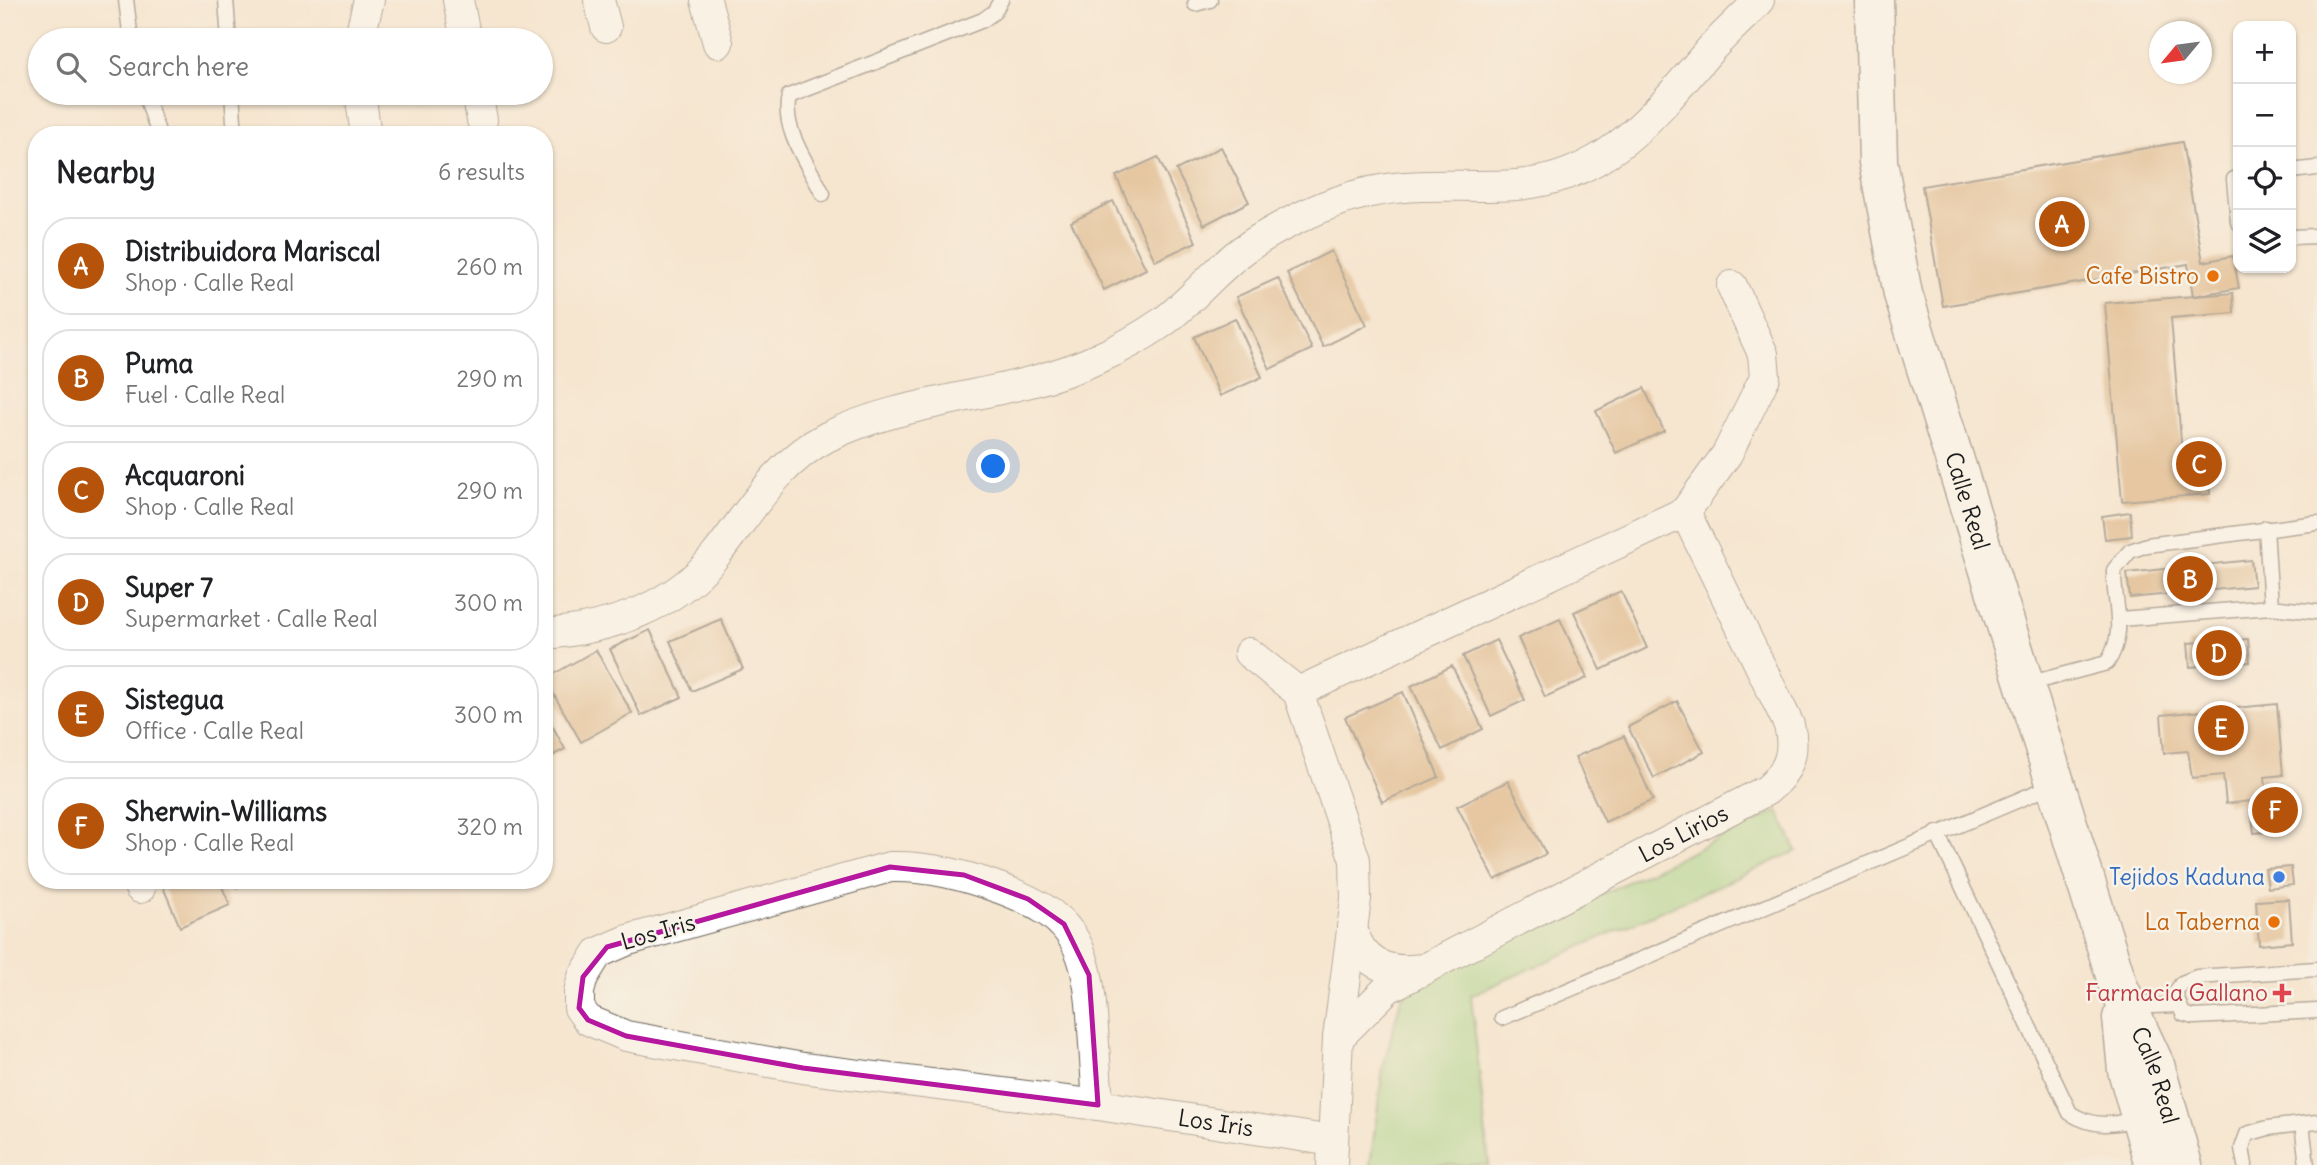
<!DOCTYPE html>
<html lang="en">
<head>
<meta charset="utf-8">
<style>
  :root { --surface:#fff; --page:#f6f6f6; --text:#202124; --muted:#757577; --line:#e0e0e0; --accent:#b45309 }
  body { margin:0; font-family:Delius,sans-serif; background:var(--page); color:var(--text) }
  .controls { position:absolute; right:21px; top:21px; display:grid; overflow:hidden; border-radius:14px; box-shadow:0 2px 5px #0004 }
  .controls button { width:63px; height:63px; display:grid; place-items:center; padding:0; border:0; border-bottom:2px solid var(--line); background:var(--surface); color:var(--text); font:35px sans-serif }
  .compass { position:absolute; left:2149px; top:21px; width:63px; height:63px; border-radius:50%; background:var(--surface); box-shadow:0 2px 5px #0004; rotate:241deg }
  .you { position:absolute; left:994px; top:467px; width:24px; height:24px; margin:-18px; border:5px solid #fff; border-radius:50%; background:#1a73e8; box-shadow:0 0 0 10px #1a73e833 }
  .badge { display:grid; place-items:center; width:46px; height:46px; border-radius:50%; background:var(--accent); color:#fff; font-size:23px; font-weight:700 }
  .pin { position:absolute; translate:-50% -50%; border:4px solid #fff; box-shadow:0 2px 7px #0006 }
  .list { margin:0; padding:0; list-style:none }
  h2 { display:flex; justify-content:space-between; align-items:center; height:91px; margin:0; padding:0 28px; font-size:30px }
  h2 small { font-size:23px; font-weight:400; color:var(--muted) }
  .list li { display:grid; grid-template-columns:46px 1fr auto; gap:21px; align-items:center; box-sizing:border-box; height:98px; margin:0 14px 14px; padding:0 14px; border:2px solid var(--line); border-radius:28px }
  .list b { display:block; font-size:26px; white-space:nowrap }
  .list p { margin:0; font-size:23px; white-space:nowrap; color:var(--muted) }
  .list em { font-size:23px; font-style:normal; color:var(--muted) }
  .icon { flex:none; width:38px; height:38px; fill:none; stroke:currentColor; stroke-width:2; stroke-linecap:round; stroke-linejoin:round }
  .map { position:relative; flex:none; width:2317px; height:1165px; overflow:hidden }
  .search { position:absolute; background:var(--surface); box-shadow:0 2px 5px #0004; left:28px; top:28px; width:525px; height:77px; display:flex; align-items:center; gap:18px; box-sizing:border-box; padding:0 24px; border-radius:38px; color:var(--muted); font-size:26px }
  .panel { position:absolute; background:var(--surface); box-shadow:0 2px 5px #0004; left:28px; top:126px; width:525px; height:763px; border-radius:28px }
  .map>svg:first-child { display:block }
</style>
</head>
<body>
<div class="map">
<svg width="2317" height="1165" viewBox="0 0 2317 1165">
  <rect width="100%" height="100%" fill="#f7f3e8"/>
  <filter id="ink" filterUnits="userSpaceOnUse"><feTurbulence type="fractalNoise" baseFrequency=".0143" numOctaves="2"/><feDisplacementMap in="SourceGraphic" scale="14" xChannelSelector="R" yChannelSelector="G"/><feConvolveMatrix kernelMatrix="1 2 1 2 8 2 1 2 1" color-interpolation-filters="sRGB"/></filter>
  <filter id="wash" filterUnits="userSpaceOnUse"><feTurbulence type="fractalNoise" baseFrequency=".00686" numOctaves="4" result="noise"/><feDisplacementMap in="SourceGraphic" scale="28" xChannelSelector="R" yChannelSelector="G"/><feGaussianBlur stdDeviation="1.57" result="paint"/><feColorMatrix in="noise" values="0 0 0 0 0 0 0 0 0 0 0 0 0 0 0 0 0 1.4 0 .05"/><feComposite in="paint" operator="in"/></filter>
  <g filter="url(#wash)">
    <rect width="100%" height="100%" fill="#f5e6d0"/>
    <path fill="#9fd485" stroke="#5e7850" stroke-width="2" d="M1778,811L1797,851L1471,995L1489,1165H1370L1383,1069L1401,999L1415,982Z"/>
    <g id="blocks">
      <g fill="#d2a269">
        <path d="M2182,142L2203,262L2233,256L2239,288L2193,296L2188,264L1943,306L1922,186Z"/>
        <path d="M1221,147L1249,202L1204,225L1176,170Z"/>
        <path d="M1158,157L1196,242L1155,261L1116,176Z"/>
        <path d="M1113,201L1146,269L1104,290L1071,222Z"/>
        <path d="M1331,251L1367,325L1323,347L1287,273Z"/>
        <path d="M1278,278L1312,349L1270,369L1236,297Z"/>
        <path d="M2233,293L2234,313L2171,318L2182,454L2206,452L2210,494L2122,501L2105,303Z"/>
        <path d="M1235,318L1262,377L1220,396L1194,337Z"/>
        <path d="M1644,388L1664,431L1616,453L1596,411Z"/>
        <path d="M2130,512L2132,536L2105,539L2102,516Z"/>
        <path d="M2251,560L2254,586L2130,598L2127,573Z"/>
        <path d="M1621,591L1647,648L1601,670L1574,612Z"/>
        <path d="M721,619L743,669L692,691L670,641Z"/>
        <path d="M1560,619L1587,678L1545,697L1518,638Z"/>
        <path d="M650,630L682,697L641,716L610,649Z"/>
        <path d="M2248,639L2250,662L2190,667L2188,643Z"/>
        <path d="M1496,640L1525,700L1491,716L1463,656Z"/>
        <path d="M596,650L632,713L581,742L545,679Z"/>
        <path d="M1452,666L1483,729L1442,750L1411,686Z"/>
        <path d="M1403,692L1439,777L1382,802L1345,717Z"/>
        <path d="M1677,701L1704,752L1654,778L1628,727Z"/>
        <path d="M2277,704L2283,775L2265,777L2267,796L2283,794L2287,830L2254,833L2250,801L2226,804L2223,775L2192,778L2188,751L2164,753L2161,715Z"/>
        <path d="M544,710L565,749L544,760Z"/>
        <path d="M1624,736L1653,800L1605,822L1575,757Z"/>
        <path d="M1508,781L1546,854L1495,880L1457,806Z"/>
        <path d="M2291,867L2293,885L2268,888L2265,869Z"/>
        <path d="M160,880H219L230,905L180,927Z"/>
        <path d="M233,880H253L237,888Z"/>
        <path d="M2289,899L2292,942L2259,945L2256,901Z"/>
      </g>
    </g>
  </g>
  <g filter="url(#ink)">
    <use href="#blocks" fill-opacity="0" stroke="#68635b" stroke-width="2"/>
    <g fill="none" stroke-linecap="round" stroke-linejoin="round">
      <defs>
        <g id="service">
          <path d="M126,0L131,40"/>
          <path d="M226,0L229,40"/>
          <path d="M1195,4L1210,0"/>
          <path d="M145,93L159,135"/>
          <path d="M232,93L235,135"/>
          <path d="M2291,171L2317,168"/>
          <path d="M2238,178L2234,179L2238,222"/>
          <path d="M823,194C808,164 781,129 789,96L983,20L994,12L1001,0"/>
          <path d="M2291,237L2317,236"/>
          <path d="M2266,528L2271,607"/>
          <path d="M2120,619L2271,607L2317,612"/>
          <path d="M2027,684L2107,663C2128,631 2113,604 2114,570L2130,551L2147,545L2317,523"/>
          <path d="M1937,833L2070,1113C2093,1128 2115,1126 2139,1117"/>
          <path d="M2317,969L2197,977L2182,983L2175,993L2183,1014L2194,1017L2317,1011"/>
          <path d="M2133,996L2152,1006L2178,1005"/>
          <path d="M1502,1018L2054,785"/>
          <path d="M2302,1124L2307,1165"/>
          <path d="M2245,1165L2242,1148L2247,1134L2268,1128L2317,1122"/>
        </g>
        <g id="minor">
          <path d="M458,0L466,40"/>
          <path d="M599,0L606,27"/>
          <path d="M706,0L718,43"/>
          <path d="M359,40L369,0"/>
          <path d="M360,93L366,135"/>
          <path d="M477,93L482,120"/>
          <path d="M544,634C608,629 673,608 715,556C749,514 776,463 827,437C913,395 1015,398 1101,357C1122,348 1144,335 1163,322C1194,299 1217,267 1249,246C1272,230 1312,210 1339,201C1403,178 1451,189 1516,185C1607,178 1654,115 1709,51C1725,33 1743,18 1759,0"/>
          <path d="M1249,653L1298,692L1355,860L1356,899L1338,1038L1332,1165"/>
          <path d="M1298,692L1685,512L1727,454L1765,377L1763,354L1732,286"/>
          <path d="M136,880L140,888"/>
          <path d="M1352,928C1361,963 1386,974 1420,969"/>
          <path id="s1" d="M1338,1038L1388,988L1767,790C1789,771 1796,753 1789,725L1685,512"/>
          <path id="s2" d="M1098,1105C1096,1075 1094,1045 1092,1014C1086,940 1070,914 999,888C963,875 929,866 890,867L628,940L598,953L583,977L579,992V1008L588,1020L626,1036L803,1068L1098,1105L1333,1141"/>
        </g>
        <g id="secondary">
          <path id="s3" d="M1874,0L1878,162L1903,294L2119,988L2155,1065L2183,1165"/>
          <path d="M2122,1018L2127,1070L2154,1165"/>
        </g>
      </defs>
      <use href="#service" stroke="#68635b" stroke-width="17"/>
      <use href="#minor" stroke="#68635b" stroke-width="32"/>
      <use href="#secondary" stroke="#68635b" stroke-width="41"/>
      <use href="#service" stroke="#fff" stroke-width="14"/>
      <use href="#minor" stroke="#fff" stroke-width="30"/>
      <use href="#secondary" stroke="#fff" stroke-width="38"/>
    </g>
  </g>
  <path d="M0 0H2317V1165H0ZM890,867L964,875L1028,899L1064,924L1089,975L1098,1105L803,1068L626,1036L588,1020L579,1008L583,977L607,947Z" fill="#f5e6d0" fill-opacity=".55" fill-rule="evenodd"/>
  <path fill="none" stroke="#b5179e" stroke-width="5" stroke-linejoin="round" d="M890,867L964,875L1028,899L1064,924L1089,975L1098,1105L803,1068L626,1036L588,1020L579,1008L583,977L607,947Z"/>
  <g fill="#e8710a" stroke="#f7f3e8" stroke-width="2.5">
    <circle cx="2213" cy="276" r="7"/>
    <circle cx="2274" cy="922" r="7"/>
  </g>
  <circle fill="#3f7fe0" stroke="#f7f3e8" stroke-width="2.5" cx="2279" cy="877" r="7"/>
  <path fill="#e0444e" stroke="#f7f3e8" stroke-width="2.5" d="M2278.5 982.5h7v7h7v7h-7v7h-7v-7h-7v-7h7z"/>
  <g text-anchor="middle" stroke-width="5" stroke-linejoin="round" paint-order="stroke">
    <g font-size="23" fill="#c56008" stroke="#f7f3e8" text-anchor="end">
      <text x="2199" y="284">Cafe Bistro</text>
      <text x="2260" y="930">La Taberna</text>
    </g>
    <g font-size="23" fill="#1c1c1c" stroke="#f7f3e8">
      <text dy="8" stroke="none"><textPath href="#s3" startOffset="513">Calle Real</textPath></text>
      <text dy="8" stroke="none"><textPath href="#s1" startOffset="404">Los Lirios</textPath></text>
      <text transform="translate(658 932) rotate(-16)" y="8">Los Iris</text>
      <text dy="8" stroke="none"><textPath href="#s3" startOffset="1118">Calle Real</textPath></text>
      <text dy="8" stroke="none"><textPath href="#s2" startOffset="1390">Los Iris</textPath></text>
    </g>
    <g font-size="23" fill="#366cbe" stroke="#f7f3e8" text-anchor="end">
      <text x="2265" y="885">Tejidos Kaduna</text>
    </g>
    <g font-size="23" fill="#be3a42" stroke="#f7f3e8" text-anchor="end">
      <text x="2268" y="1001">Farmacia Gallano</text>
    </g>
  </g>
</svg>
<div class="controls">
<button>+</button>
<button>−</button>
<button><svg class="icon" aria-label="locate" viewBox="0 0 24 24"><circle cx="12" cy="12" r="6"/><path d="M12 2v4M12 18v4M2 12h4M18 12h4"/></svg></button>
<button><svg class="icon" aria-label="layers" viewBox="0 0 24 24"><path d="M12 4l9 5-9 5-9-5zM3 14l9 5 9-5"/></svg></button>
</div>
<svg class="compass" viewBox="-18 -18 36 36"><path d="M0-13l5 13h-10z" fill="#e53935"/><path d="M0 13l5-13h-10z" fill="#757577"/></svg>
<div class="you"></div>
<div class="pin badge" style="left:2062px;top:224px">A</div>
<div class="pin badge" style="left:2190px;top:579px">B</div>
<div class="pin badge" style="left:2199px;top:464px">C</div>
<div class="pin badge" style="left:2219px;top:653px">D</div>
<div class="pin badge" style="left:2221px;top:728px">E</div>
<div class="pin badge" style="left:2275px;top:810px">F</div>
<div class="search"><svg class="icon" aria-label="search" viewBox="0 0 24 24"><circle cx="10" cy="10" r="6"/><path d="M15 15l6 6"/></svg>Search here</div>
<section class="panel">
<h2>Nearby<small>6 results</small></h2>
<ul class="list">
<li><span class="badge">A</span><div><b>Distribuidora Mariscal</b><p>Shop · Calle Real</p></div><em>260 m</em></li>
<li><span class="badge">B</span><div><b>Puma</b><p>Fuel · Calle Real</p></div><em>290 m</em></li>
<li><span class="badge">C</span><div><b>Acquaroni</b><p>Shop · Calle Real</p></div><em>290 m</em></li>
<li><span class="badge">D</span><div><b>Super 7</b><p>Supermarket · Calle Real</p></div><em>300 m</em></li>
<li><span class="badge">E</span><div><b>Sistegua</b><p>Office · Calle Real</p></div><em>300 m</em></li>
<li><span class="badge">F</span><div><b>Sherwin-Williams</b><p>Shop · Calle Real</p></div><em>320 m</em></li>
</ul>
</section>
</div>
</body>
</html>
